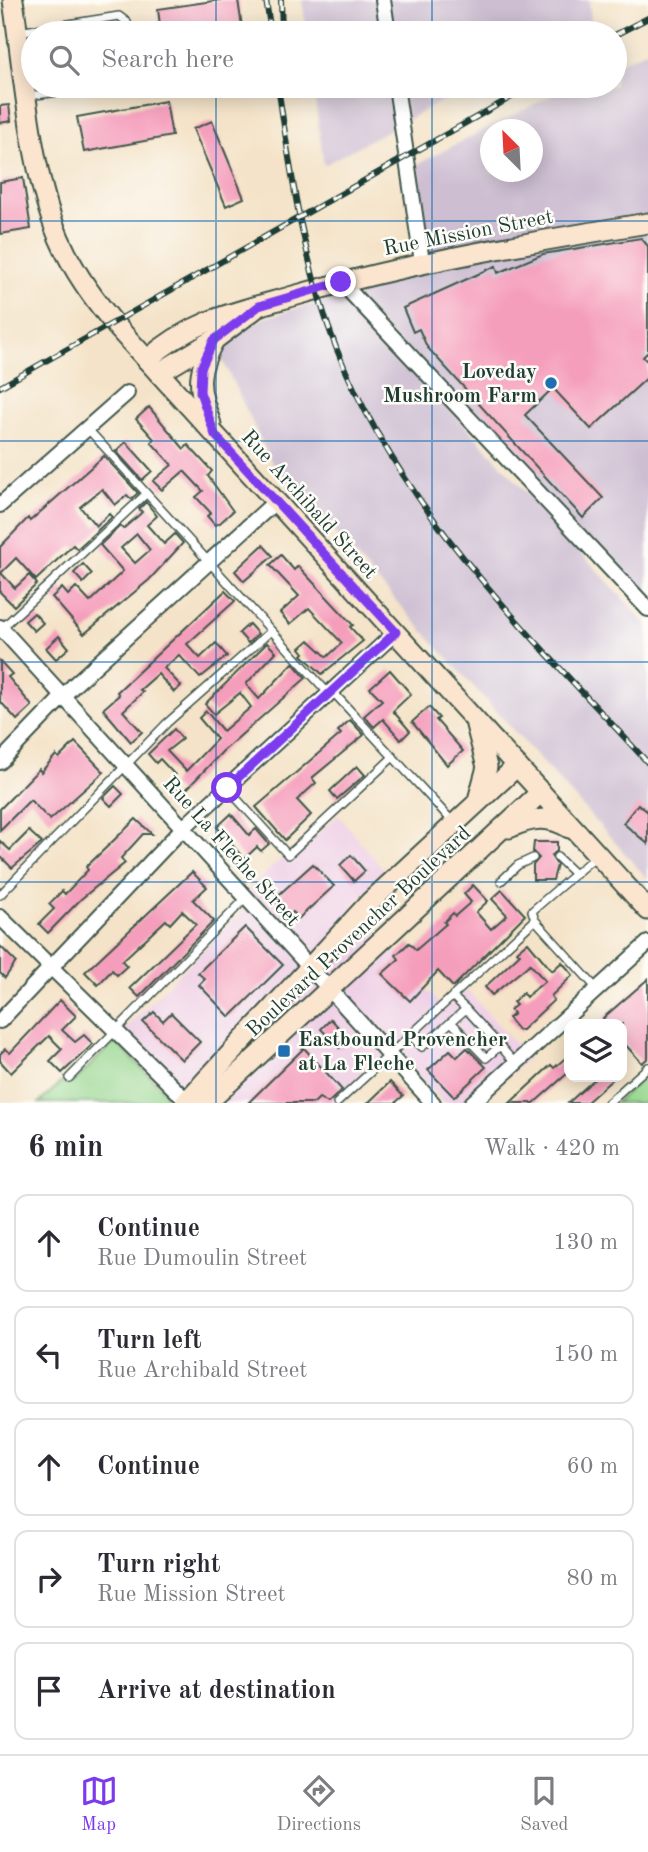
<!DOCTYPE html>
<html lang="en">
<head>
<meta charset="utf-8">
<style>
  :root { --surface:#fff; --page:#f7f7f7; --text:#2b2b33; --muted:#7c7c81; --line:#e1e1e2; --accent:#7c3aed }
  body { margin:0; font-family:"Old Standard TT",serif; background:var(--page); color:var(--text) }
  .controls { position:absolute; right:21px; bottom:21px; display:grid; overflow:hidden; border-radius:14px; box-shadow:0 4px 18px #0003 }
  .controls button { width:63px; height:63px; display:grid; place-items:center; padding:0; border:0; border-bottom:2px solid var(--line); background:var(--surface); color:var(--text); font:35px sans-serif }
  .compass { position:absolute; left:480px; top:119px; width:63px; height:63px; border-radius:50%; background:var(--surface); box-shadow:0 4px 18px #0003; rotate:336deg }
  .stop { position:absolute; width:21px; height:21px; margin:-16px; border:5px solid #7c3aed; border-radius:50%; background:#fff }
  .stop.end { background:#7c3aed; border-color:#fff; box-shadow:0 2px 7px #0008 }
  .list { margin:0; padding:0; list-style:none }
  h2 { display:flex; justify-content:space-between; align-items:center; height:91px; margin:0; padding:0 28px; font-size:30px }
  h2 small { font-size:23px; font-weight:400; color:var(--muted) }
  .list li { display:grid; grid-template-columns:46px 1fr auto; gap:21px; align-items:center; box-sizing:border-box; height:98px; margin:0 14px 14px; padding:0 14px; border:2px solid var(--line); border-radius:14px }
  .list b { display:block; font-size:26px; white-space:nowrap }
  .list p { margin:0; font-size:23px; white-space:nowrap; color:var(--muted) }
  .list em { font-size:23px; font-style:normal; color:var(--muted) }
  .icon { flex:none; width:38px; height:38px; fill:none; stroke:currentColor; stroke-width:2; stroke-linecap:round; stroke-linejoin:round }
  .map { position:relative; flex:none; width:648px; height:1103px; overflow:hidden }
  .search { position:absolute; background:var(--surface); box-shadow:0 4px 18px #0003; left:21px; right:21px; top:21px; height:77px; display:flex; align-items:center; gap:18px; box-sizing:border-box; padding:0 24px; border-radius:38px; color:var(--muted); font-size:26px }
  .sheet { height:651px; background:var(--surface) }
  nav { display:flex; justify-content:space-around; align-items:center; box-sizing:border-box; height:98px; border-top:2px solid var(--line); background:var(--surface); font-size:19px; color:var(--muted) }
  nav a { display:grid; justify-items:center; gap:4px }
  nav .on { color:var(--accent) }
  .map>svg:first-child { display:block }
</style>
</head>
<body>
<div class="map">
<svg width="648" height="1103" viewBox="0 0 648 1103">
  <rect width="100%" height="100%" fill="#fdfcf7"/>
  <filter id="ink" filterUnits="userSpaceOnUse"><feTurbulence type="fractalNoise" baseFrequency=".0143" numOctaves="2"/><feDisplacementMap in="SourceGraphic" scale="14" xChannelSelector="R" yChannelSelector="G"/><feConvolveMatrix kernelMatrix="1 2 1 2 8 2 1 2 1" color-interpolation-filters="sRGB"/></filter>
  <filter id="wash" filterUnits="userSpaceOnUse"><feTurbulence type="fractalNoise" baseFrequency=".00686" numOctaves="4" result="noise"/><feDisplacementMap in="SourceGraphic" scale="28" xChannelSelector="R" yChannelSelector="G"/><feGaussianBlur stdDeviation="1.57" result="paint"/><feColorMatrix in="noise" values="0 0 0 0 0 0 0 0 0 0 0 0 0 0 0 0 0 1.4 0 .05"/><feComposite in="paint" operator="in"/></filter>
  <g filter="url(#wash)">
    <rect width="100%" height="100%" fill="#f4e3c8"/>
    <path fill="#efd0e6" d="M338,815L387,873L352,905L445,1010L467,990L528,1058L478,1103H444L394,1051L340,1103H195L123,1030L244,909L236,901L283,857L288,861Z"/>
    <g fill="#cdbed2" fill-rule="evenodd">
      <path d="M302,0H589L591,19L565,33H307Z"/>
      <path d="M648,50V609L341,282L424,264L412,167L570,86H615V65ZM490,130H532V172H490Z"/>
      <path d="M313,86H469L324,165Z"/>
      <path d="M346,294L648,626V879L273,465L218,351L235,333L264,318Z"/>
    </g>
    <g fill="#94d58c" stroke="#5a8960" stroke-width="2">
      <path d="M118,1044L167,1094L160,1103H39L64,1080L73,1083L111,1045Z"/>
      <path d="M648,1073V1103H615Z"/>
    </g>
    <g id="blocks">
      <g fill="#f59ebc" fill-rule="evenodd">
        <path d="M220,0H238L243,33H161L158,9Z"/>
        <path d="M166,101L172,136L84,152L77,117Z"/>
        <path d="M9,105L11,121L0,123V106Z"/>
        <path d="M212,121L244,198L226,206L193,129Z"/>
        <path d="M23,178L31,229L0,234V182Z"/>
        <path d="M641,238L648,246V352L643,357L648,362V377L591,429L553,388L525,415L603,498L583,518L427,347L419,329L413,332L403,308L496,266L498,273L543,254Z"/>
        <path d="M149,407L184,449L188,445L212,471L208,476L233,511L220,523L215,525L207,516L211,513L196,497L203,491L184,471L162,490L153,481L172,465L151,442L154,439L136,419Z"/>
        <path d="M126,442L152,471L142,480L116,451Z"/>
        <path d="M104,456L138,493L131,499L127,495L115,505L102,489L80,507L96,526L109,514L112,517L77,549L73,545L36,580L16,558L1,573L15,588L29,575L37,584L14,606L0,592V547L28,518L30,521Z"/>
        <path d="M146,502L157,516L147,525L164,544L175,534L183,543L149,580L84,634L52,597L62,588L68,595L76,587L90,602L120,574L123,571L100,545L120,526L123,529L139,515L142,512L139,509ZM137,534L150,550L135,563L121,548Z"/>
        <path d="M263,545L273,556L244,581L235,571Z"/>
        <path d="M281,555L294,570L298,566L353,625L350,627L363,641L322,674L302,655L304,653L300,648L309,640L327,657L342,643L309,608L290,624L280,613L299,596L270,565Z"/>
        <path d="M83,564L92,574L83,583L74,573Z"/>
        <path d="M225,591L235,601L187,644L200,658L216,643L227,656L200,678L179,655L164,668L181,686L174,692L158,674L140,690L143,692L123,711L142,732L131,742L103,709L119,695L117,692Z"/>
        <path d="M34,613L43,623L34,631L25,621Z"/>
        <path d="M249,624L258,634L248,643L239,633Z"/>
        <path d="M59,636L69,648L56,659L46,648Z"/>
        <path d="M267,643L276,652L246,684L259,699L293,663L306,678L223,751L181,795L172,785L175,775L160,759L156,763L148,754L174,729L182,739L167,751L186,771L217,739L199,718L206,711L223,731L251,707L240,693L214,714L205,704Z"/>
        <path d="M0,661L12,674L8,677L32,706L17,720L0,701Z"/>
        <path d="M390,670L411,694L393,711L410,731L401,740L383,719L374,727L364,716L382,700L370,688Z"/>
        <path d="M429,707L439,718L436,720L463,751L447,765L412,722Z"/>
        <path d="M350,720L364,735L312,778L316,783L297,800L311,815L285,840L256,807L341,734L338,731Z"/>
        <path d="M75,742L104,772L50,820L30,800L0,830V809L39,769L41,772L56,755L59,758Z"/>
        <path d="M357,766L365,775L337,799L330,791Z"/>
        <path d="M115,786L123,794L111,806L103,798Z"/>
        <path d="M638,804L648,812V844L623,823Z"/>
        <path d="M231,814L249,835L256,829L269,844L261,851L257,847L244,859L217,827Z"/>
        <path d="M136,819L152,834H143L121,858L125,863L81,899L48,933L39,924L54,909L49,904L62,891L65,894L88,870L86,867Z"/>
        <path d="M29,831L42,843L12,868L0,856V841L10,850Z"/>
        <path d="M534,842H557V851L551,856L557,865L553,880H533V865L539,858L533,852Z"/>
        <path d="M351,855L365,871L354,881L340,865Z"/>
        <path d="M313,864L334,886L299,918L293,912L289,915L274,899Z"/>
        <path d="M192,872L207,887L193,900L214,921L139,997L130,988L196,924L182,911L170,924L166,920L122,961L127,966L117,975L112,970L98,985L85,972Z"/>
        <path d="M473,885L488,901L476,912L491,929L507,915L492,899L502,890L525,915L453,987L438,971L410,1001L382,974L399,959L396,955L409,943L416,950L446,924L444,922L453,913L455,916L471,902L464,894Z"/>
        <path d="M245,927L283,965L230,1017L199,985L205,979L198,973Z"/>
        <path d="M528,942L552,971L562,962L573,975L551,996L554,1000L522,1030H518L508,1018L514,1014L510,1010L516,1005L513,1002L523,993L526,997L545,981L530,964L492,995L485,987L520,954L517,951Z"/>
        <path d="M0,946L16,962L5,978L0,973Z"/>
        <path d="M648,979V1058L642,1063L622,1041V1024H608L603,1018Z"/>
        <path d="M60,1000L76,1016L62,1030L75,1042L84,1035L93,1044L62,1073L50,1061L62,1049L49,1036L11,1073L0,1061V1054L5,1049L10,1053Z"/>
        <path d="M154,1012L163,1021L171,1013L200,1042L182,1060L143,1022Z"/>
        <path d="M331,1019L349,1039L339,1048L321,1029Z"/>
        <path d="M304,1048L342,1090L328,1103L319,1098L314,1103H248Z"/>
        <path d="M467,1048L486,1067L454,1097L428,1070L450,1050L457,1057Z"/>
        <path d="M569,1055V1072L534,1103H510L551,1065L554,1068Z"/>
        <path d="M597,1077H615L586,1103H568Z"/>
        <path d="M390,1082L403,1096L395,1103H368Z"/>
      </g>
    </g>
  </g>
  <g filter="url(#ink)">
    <use href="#blocks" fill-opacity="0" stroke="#3f564a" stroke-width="2"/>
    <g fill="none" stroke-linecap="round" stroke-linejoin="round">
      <defs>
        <g id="lane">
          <path d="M18,32L119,16L127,22L128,33"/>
          <path d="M28,96L105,86"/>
          <path d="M87,428L329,694"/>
          <path d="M2,628L146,494"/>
          <path d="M332,691L453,822"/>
          <path d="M227,788L288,855L393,757"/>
          <path d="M597,855L532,911L535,920L597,989"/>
          <path d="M557,857L575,874"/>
          <path d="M501,881L518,865L533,858"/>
          <path d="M0,895L167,723L271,631"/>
          <path d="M466,1009L500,1046"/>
          <path d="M451,1022L466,1009L453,997"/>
          <path d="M411,1036L422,1047L451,1022L486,1058L500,1046L515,1063"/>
          <path d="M69,1078L245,899"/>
          <path d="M337,1103L535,920"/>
          <path d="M608,1103L648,1067"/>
        </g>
        <g id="street">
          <path d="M383,0L388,33"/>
          <path d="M396,86L422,262"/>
          <path d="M341,282L648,609"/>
          <path d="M0,505L127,393"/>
          <path d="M0,627L433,1103"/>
          <path d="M0,762L74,685L276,501"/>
          <path d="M0,917L189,1103"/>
          <path d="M0,1021L182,829L396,632"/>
          <path d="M472,1103L648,943"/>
        </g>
        <g id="secondary">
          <path d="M13,0C24,74 30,170 59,238C73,271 94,300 118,328L648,910"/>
          <path d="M147,360C192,319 241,311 297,295C413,262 530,242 648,223"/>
          <path d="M159,373L214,340L255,309"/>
          <path d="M211,424C198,387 195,376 214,340"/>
          <path d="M476,725L487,767L478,800"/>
          <path d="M509,828C531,818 548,815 569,828"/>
          <path d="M185,1103L370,902L517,766"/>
          <path d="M207,1103L541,792"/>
        </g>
      </defs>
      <use href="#lane" stroke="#3f564a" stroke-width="10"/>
      <use href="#street" stroke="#3f564a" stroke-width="18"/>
      <use href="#secondary" stroke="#3f564a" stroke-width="23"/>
      <use href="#lane" stroke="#fff" stroke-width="7"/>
      <use href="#street" stroke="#fff" stroke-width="14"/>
      <use href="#secondary" stroke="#fbe5cf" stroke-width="19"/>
      <defs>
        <g id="rail">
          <path d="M266,0L271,33"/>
          <path d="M281,0L282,33"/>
          <path d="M615,35L648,18"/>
          <path d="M278,86C291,175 304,266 337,350C403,514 531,635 648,763"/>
          <path d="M0,387L531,86"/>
        </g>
      </defs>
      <use href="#rail" stroke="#1f3d34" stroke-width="6"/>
      <use href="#rail" stroke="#fdfcf7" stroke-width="3.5" stroke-dasharray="10" stroke-linecap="butt"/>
    </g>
  </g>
  <g fill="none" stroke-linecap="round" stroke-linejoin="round" filter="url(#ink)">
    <path stroke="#7c3aed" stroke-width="9" d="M227,788L396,632L215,435L200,392L201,368L214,340L259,306L341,282"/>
  </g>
  <path fill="none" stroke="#1f6fb2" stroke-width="2" stroke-opacity="0.55" d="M216,0V33M432,0V33M216,86V1103M432,86V1103M0,221H648M0,441H648M0,662H648M0,882H648"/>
  <g fill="#1f6fb2" stroke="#fdfcf7" stroke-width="2.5">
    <circle cx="551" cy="383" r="7"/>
    <rect x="277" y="1044" width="14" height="14" rx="3.5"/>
  </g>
  <g text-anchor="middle" stroke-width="5" stroke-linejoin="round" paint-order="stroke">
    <g font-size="21" fill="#1f3d34" stroke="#fdfcf7">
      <text transform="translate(468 232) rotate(-11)" y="7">Rue Mission Street</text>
      <text transform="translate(310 504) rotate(48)" y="7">Rue Archibald Street</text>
      <text transform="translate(232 851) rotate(48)" y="7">Rue La Fleche Street</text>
      <text transform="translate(358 931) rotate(-43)" y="7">Boulevard Provencher Boulevard</text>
    </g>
    <g font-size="21" font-weight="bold" fill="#1f3d34" stroke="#fdfcf7" text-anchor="end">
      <text x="537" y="378">Loveday<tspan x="537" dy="24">Mushroom Farm</tspan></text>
      <text x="298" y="1046" text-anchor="start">Eastbound Provencher<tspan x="298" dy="24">at La Fleche</tspan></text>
    </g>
  </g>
</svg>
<div class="controls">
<button><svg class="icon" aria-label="layers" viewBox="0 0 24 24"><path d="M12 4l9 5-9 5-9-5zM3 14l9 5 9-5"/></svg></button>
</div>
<svg class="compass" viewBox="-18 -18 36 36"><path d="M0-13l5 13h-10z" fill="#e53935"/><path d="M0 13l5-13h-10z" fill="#7c7c81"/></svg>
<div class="stop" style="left:227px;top:788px"></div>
<div class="stop end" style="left:341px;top:282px"></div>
<div class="search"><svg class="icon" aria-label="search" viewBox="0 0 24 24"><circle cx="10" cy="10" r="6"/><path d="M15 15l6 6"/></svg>Search here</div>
</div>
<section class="sheet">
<h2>6 min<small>Walk · 420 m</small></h2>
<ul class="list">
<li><svg class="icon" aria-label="ahead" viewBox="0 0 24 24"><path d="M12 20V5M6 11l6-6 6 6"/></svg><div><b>Continue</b><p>Rue Dumoulin Street</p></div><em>130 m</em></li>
<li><svg class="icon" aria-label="left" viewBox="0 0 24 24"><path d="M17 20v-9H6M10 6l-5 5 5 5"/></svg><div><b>Turn left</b><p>Rue Archibald Street</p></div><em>150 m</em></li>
<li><svg class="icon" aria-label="ahead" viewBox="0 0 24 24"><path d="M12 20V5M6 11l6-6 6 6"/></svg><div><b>Continue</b></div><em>60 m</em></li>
<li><svg class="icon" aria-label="right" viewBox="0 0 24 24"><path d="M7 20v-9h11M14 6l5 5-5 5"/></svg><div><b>Turn right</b><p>Rue Mission Street</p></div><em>80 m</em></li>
<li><svg class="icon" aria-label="arrive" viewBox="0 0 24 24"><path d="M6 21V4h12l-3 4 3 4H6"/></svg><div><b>Arrive at destination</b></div></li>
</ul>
</section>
<nav>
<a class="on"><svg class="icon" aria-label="map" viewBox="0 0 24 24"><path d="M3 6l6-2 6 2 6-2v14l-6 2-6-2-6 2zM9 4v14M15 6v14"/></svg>Map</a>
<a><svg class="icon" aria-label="directions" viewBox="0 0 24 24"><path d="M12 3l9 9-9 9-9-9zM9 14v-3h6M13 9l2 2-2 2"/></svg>Directions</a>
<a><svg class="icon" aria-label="saved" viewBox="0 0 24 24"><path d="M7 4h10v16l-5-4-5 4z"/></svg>Saved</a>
</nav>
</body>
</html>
